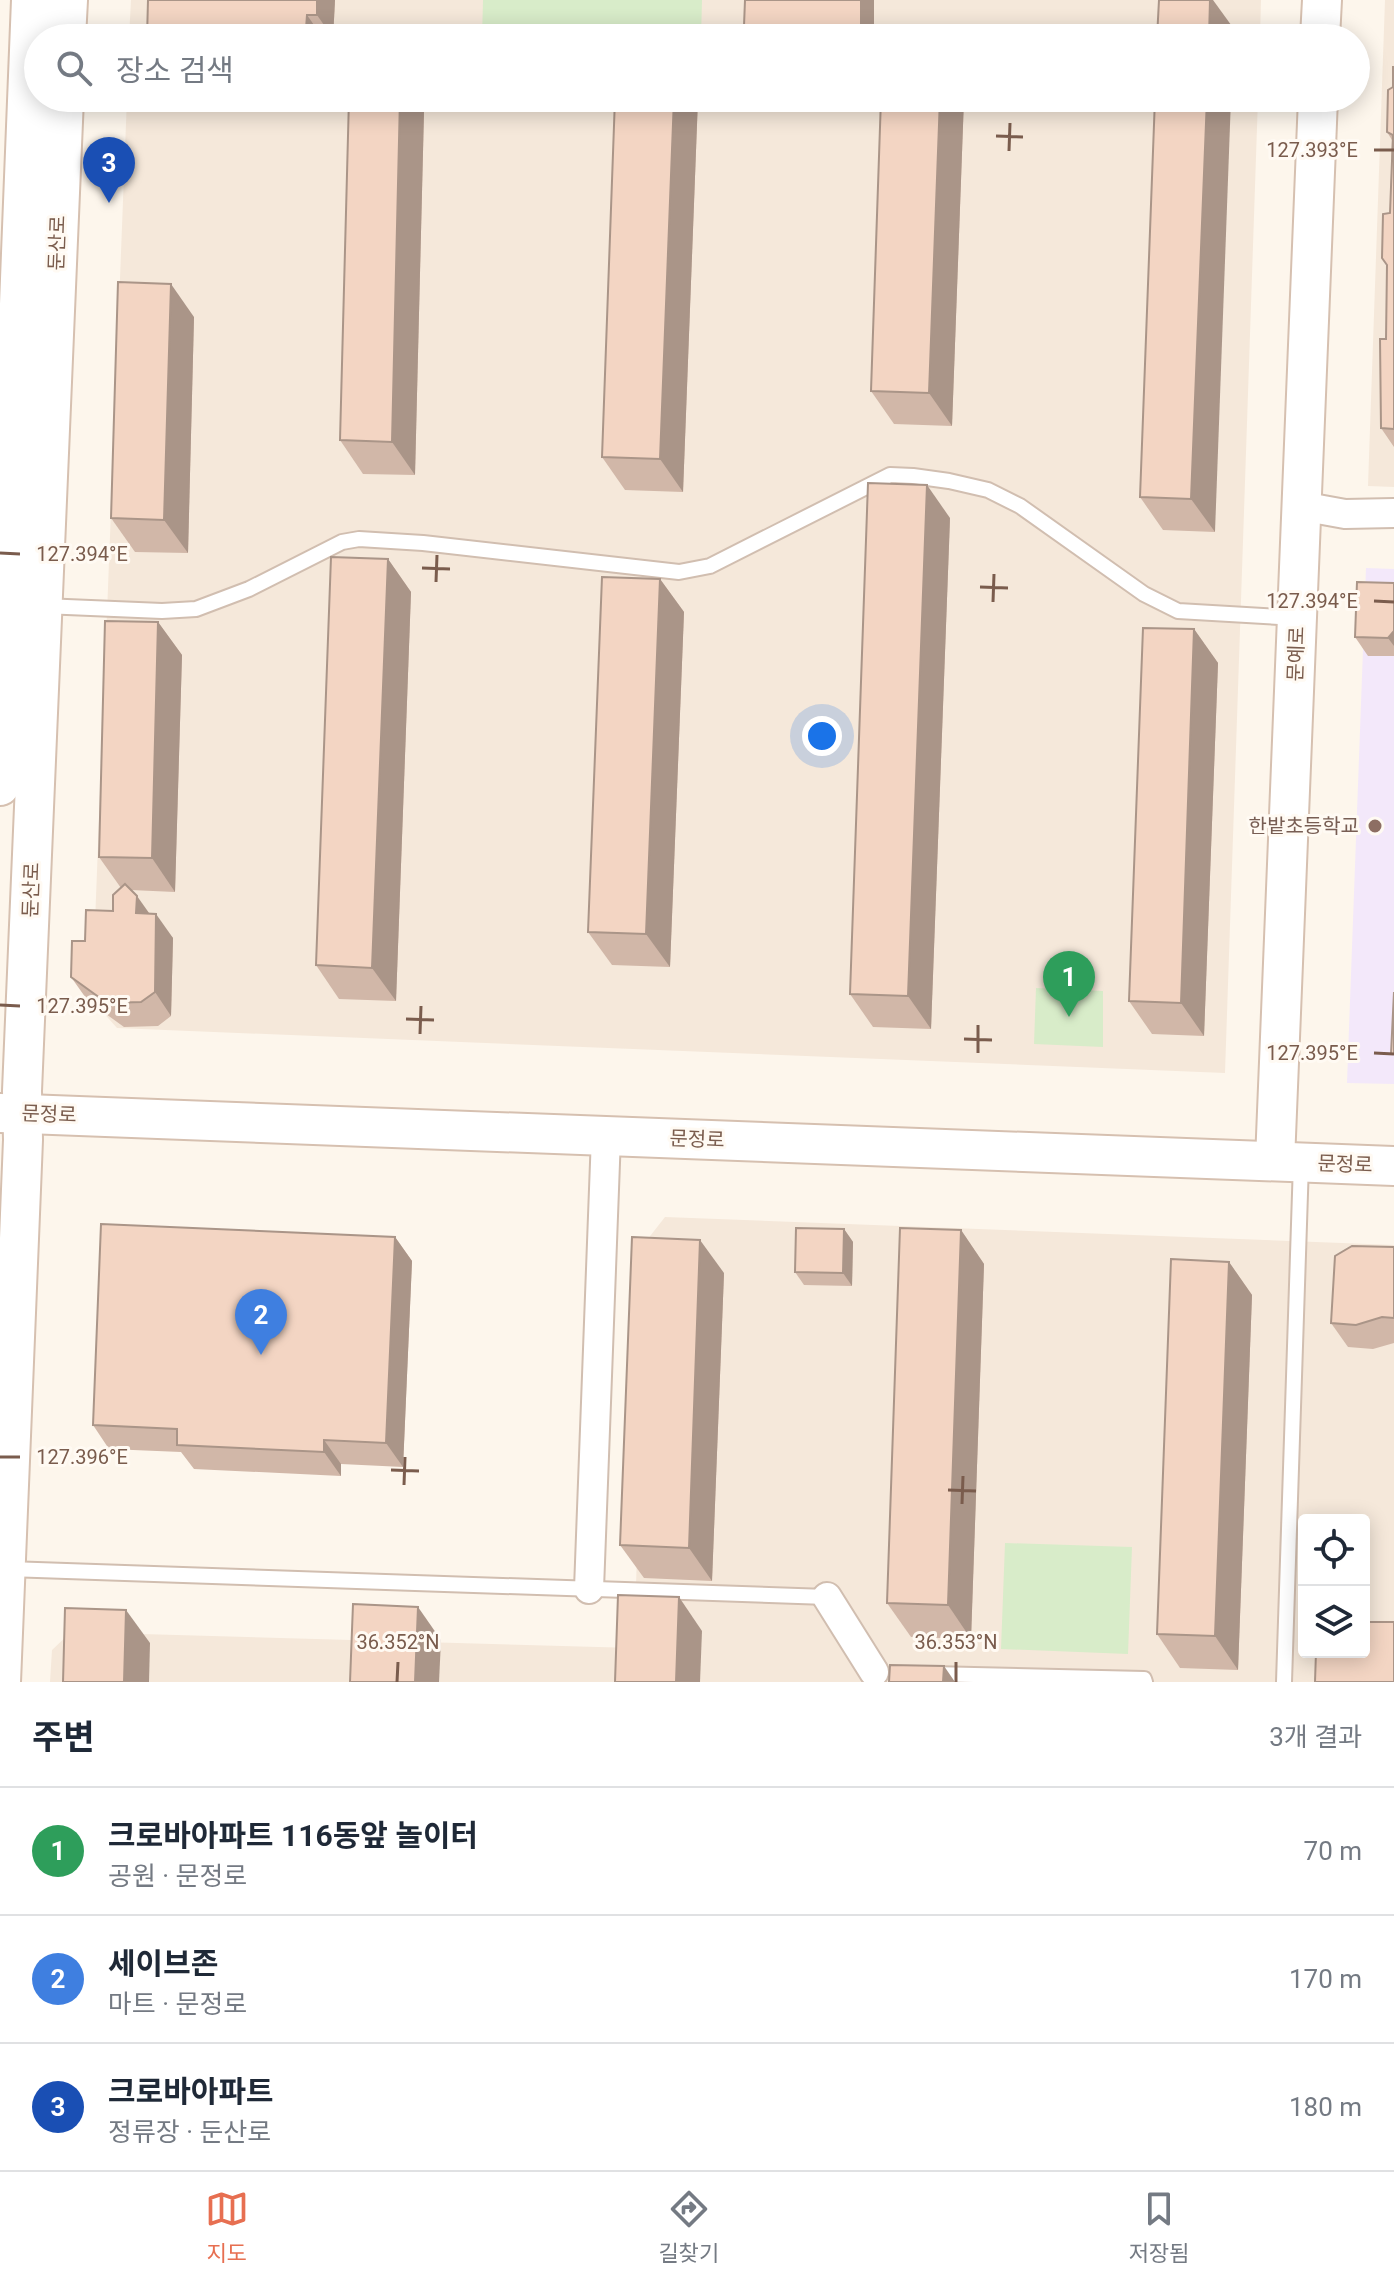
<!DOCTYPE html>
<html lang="ko">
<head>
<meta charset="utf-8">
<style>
  :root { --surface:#fff; --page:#f6f6f7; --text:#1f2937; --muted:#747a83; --line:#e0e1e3; --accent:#e76f51 }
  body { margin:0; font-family:Roboto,"Noto Sans KR",sans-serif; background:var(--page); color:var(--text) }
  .controls { position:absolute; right:24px; bottom:24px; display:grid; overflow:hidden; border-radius:8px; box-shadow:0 4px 20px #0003 }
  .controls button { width:72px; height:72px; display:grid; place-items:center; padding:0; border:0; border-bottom:2px solid var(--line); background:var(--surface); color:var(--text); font:40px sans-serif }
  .you { position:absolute; left:822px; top:736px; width:28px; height:28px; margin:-20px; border:6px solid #fff; border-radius:50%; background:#1a73e8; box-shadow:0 0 0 12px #1a73e833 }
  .badge { display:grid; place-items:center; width:52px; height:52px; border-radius:50%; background:var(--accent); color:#fff; font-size:26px; font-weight:700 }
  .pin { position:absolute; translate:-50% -66px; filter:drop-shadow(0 2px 4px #0008) }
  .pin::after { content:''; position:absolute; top:42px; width:28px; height:24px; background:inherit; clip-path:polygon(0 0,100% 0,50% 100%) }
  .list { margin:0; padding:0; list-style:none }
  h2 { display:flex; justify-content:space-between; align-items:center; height:104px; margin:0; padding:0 32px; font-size:34px }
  h2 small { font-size:26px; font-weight:400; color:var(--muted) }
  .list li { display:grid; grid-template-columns:52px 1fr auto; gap:24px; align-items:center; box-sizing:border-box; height:128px; padding:0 32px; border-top:2px solid var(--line) }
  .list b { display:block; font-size:30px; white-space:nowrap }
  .list p { margin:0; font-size:26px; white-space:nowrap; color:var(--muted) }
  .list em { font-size:26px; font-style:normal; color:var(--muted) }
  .icon { flex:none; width:44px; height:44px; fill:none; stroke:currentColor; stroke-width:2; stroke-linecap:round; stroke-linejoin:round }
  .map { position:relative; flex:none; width:1394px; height:1682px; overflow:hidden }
  .search { position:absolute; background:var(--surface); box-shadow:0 4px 20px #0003; left:24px; right:24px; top:24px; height:88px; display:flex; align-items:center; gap:20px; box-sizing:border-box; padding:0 28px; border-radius:44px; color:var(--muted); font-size:30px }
  .sheet { height:488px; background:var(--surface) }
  nav { display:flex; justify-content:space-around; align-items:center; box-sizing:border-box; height:112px; border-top:2px solid var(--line); background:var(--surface); font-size:22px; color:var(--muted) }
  nav a { display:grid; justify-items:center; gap:4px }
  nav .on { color:var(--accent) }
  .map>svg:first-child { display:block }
</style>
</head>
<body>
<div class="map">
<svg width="1394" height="1682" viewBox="0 0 1394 1682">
  <rect width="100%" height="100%" fill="#fdf6ec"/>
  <g fill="#f5e8da" fill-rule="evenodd">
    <path d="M131,0H1261L1260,38H129Z"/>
    <path d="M1385,0H1394V487L1368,486Z"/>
    <path d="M127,98H1258L1225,1073L117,1028L92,1000Z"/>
    <path d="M665,1217L1394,1245V1682H50L52,1650L71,1632L634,1648L647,1240ZM1304,1520H1364V1652H1304Z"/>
  </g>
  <path fill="#f3e8fa" d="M1366,568L1394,569V1084L1347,1083Z"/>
  <g fill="#d8ecc9">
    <path d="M483,0H702L701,38H482Z"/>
    <path d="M1036,988L1103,991V1047L1034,1044Z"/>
    <path d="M1005,1543L1132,1547L1128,1654L1001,1649Z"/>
  </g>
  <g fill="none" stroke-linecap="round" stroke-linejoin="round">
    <defs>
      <g id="service">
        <path d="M43,606L162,611L196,609L249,589L342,542L359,539L423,543L679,572L710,566L890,475L913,476L949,481L988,490L1020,506L1144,594L1178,611L1297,618"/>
        <path d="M8,1569L827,1597"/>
        <path d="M931,1674L1144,1679L1145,1682"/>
        <path d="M1284,1682L1301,1163"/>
      </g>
      <g id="minor">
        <path d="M1301,506L1345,514L1394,513"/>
        <path d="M589,1589L606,1136"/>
        <path d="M827,1597L874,1672"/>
      </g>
      <g id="secondary">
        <path d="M66,38L68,0"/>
        <path d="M1320,38L1322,0"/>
        <path d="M0,786L31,0"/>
        <path d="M0,1113L1394,1166"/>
        <path d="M1275,1161L1318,98"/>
        <path d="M1,1682L23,1140L22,1091L64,98"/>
      </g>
    </defs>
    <use href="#service" stroke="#d1beb0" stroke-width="18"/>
    <use href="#minor" stroke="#d1beb0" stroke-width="32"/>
    <use href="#secondary" stroke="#d6c0b0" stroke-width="42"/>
    <use href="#service" stroke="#fff" stroke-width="14"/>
    <use href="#minor" stroke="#fff" stroke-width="28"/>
    <use href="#secondary" stroke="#fff" stroke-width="38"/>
  </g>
  <g fill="#d1b7a8">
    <path d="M335,0L333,38H147Z"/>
    <path d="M874,0V38H752L744,26Z"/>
    <path d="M1394,67V447L1381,428L1386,339L1392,140L1387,132Z"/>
    <path d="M615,98H698L683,492L625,490L602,457Z"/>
    <path d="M881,98H964L952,426L894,424L871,391Z"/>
    <path d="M1155,98L1215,532L1163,530L1140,497Z"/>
    <path d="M424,111L415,475L363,474L340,440Z"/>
    <path d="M194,317L188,553L135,552L111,518Z"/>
    <path d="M950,518L931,1029L873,1027L850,994Z"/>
    <path d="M388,559L411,592L396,1001L339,999L316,965Z"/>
    <path d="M660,579L684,612L670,967L612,965L588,932Z"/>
    <path d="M1394,583V656H1368L1355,637Z"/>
    <path d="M158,622L182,655L175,892L131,890L149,914L173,938L171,1016L158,1026L124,1027L88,1001L71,977L85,941L113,911L121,888L99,857Z"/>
    <path d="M1194,629L1218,663L1204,1036L1152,1034L1129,1001Z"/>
    <path d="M844,1229L853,1242L852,1286L804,1285L795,1272Z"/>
    <path d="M961,1230L984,1264L971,1639L911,1637L887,1603Z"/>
    <path d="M395,1237L412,1261L403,1467L341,1464V1476L194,1469L181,1452L109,1449L93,1425Z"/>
    <path d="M1394,1247V1343L1373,1349L1348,1347L1331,1323Z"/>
    <path d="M1229,1262L1252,1295L1238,1670L1180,1668L1157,1634Z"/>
    <path d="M724,1273L712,1581L644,1578L620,1545Z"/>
  </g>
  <g fill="#aa9588">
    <path d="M317,0H335L333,38L317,15Z"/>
    <path d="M861,0H874V38H867L861,30Z"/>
    <path d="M1210,0H1213L1234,29L1233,38H1209Z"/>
    <path d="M307,15L323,38H312L306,29Z"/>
    <path d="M279,28L286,38H279Z"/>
    <path d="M830,29L837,38H830Z"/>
    <path d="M400,98H415L424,111L415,475L392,442Z"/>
    <path d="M674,98H698L683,492L660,459Z"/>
    <path d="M940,98H964L952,426L929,393Z"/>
    <path d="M1207,98H1231L1215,532L1191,499Z"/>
    <path d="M171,284L194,317L188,553L164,520Z"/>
    <path d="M927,485L950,518L931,1029L908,996Z"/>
    <path d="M388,559L411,592L396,1001L372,968Z"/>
    <path d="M660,579L684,612L670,967L646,934Z"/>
    <path d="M158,622L182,655L175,892L152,858Z"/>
    <path d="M1194,629L1218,663L1204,1036L1181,1003Z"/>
    <path d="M1394,631V646L1388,638Z"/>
    <path d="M137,896L154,920L136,913Z"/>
    <path d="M156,914L173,938L171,1016L155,992Z"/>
    <path d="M844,1229L853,1242L852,1286L843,1273Z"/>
    <path d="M961,1230L984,1264L971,1639L948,1605Z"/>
    <path d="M395,1237L412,1261L403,1467L386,1443Z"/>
    <path d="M700,1240L724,1273L712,1581L689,1548Z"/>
    <path d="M1229,1262L1252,1295L1238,1670L1215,1636Z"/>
    <path d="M324,1440L341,1464V1476L324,1452Z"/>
    <path d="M679,1597L702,1631L700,1682H676Z"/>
    <path d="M418,1607L441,1640L439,1682H415Z"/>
    <path d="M126,1610L150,1643L149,1682H124Z"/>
    <path d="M944,1666L955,1682H943Z"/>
  </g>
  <g fill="#f3d5c3" stroke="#aa9588" stroke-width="2">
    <path d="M148,0H317V15H307L306,29L279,28V38H147Z"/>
    <path d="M745,0H861V30L830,29V38H773V27L744,26Z"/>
    <path d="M1159,0H1210L1209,38H1157Z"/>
    <path d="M1393,67H1394V429L1381,428L1380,339H1386L1387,265L1382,258L1383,214L1390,213L1393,135L1387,132L1388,90L1393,87Z"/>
    <path d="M349,98H400L392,442L340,440Z"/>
    <path d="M615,98H674L660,459L602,457Z"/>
    <path d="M881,98H940L929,393L871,391Z"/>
    <path d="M1155,98H1207L1191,499L1140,497Z"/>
    <path d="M118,282L171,284L164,520L111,518Z"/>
    <path d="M868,483L927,485L908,996L850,994Z"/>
    <path d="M331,557L388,559L372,968L316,965Z"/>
    <path d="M602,577L660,579L646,934L588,932Z"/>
    <path d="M1357,582L1394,583V631L1388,638L1355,637Z"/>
    <path d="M105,621L158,622L152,858L99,857Z"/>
    <path d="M1143,628L1194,629L1181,1003L1129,1001Z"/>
    <path d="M125,884L137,896L136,913L156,914L155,992L141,1002L107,1003L71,977L72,941H85L86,910L113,911V895Z"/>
    <path d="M1394,992V1054H1391Z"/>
    <path d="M101,1224L395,1237L386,1443L324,1440V1452L177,1445V1429L93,1425Z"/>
    <path d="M796,1228L844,1229L843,1273L795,1272Z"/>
    <path d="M900,1228L961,1230L948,1605L887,1603Z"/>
    <path d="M632,1237L700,1240L689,1548L620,1545Z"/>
    <path d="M1352,1246L1394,1247V1318L1382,1317L1356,1325L1331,1323L1335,1256Z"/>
    <path d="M1171,1259L1229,1262L1215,1636L1157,1634Z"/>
    <path d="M618,1595L679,1597L676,1682H615Z"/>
    <path d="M353,1604L418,1607L415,1682H350Z"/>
    <path d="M65,1608L126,1610L124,1682H63Z"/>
    <path d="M1364,1622H1394V1682H1315L1316,1652H1364Z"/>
    <path d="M890,1665L944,1666L943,1682H889Z"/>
  </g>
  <path fill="none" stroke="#7a5c4d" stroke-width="3" d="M996,136L1023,137M1374,150H1394M1009,151L1010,123M0,553L20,554M422,568L450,569M436,582L437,555M980,587L1008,588M1374,601L1394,602M993,602L994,574M0,1005L20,1006M406,1019L434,1020M420,1034L421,1006M964,1039L992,1040M978,1053V1025M1374,1053L1394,1054M0,1457H20M391,1470L419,1471M404,1485L405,1457M948,1490L976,1491M962,1504L963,1476M397,1682L398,1662M956,1682V1662"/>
  <circle fill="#8d6e63" stroke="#fffaf3" stroke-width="3" cx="1375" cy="826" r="8"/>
  <g text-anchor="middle" stroke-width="6" stroke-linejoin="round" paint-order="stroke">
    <g font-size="20" fill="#7a5c4d" stroke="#fffaf3">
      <text transform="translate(57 243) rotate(-88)" y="7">둔산로</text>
      <text transform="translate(1296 654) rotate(-88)" y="7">문예로</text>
      <text transform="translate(31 890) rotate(-88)" y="7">둔산로</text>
      <text transform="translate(49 1114) rotate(2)" y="7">문정로</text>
      <text transform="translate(697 1139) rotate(2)" y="7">문정로</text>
      <text transform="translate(1345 1164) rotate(2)" y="7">문정로</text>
    </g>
    <g font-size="20" fill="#785e54" stroke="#fffaf3" text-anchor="end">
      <text x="1359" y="833">한밭초등학교</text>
    </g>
  </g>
  <g font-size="20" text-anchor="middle" fill="#7a5c4d" stroke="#fffaf3" stroke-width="6" stroke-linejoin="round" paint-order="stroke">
    <text x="1312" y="157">127.393°E</text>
    <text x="82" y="561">127.394°E</text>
    <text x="1312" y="608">127.394°E</text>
    <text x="82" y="1013">127.395°E</text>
    <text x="1312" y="1060">127.395°E</text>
    <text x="82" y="1464">127.396°E</text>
    <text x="398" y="1649">36.352°N</text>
    <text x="956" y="1649">36.353°N</text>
  </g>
</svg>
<div class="controls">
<button><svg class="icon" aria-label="locate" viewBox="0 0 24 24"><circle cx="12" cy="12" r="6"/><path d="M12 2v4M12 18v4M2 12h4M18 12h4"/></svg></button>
<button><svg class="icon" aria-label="layers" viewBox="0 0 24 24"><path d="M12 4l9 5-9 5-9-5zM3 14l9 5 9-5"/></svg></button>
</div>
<div class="you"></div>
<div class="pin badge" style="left:1069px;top:1017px;background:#2e9e5b">1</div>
<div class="pin badge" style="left:261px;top:1355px;background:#3f7fe0">2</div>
<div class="pin badge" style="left:109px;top:203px;background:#1a4fb4">3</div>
<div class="search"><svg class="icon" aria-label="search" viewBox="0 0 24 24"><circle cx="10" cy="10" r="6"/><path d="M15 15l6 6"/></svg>장소 검색</div>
</div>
<section class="sheet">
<h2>주변<small>3개 결과</small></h2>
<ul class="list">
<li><span class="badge" style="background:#2e9e5b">1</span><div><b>크로바아파트 116동앞 놀이터</b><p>공원 · 문정로</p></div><em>70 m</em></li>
<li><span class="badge" style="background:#3f7fe0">2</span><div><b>세이브존</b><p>마트 · 문정로</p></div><em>170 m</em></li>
<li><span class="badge" style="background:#1a4fb4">3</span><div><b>크로바아파트</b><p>정류장 · 둔산로</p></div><em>180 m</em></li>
</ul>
</section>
<nav>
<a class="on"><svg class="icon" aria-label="map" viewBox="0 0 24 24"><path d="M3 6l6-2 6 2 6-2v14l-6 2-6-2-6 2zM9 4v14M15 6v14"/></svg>지도</a>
<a><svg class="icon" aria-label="directions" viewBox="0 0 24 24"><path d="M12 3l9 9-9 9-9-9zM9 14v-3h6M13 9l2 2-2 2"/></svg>길찾기</a>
<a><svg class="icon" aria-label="saved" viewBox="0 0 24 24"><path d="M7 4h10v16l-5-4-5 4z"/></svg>저장됨</a>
</nav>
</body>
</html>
